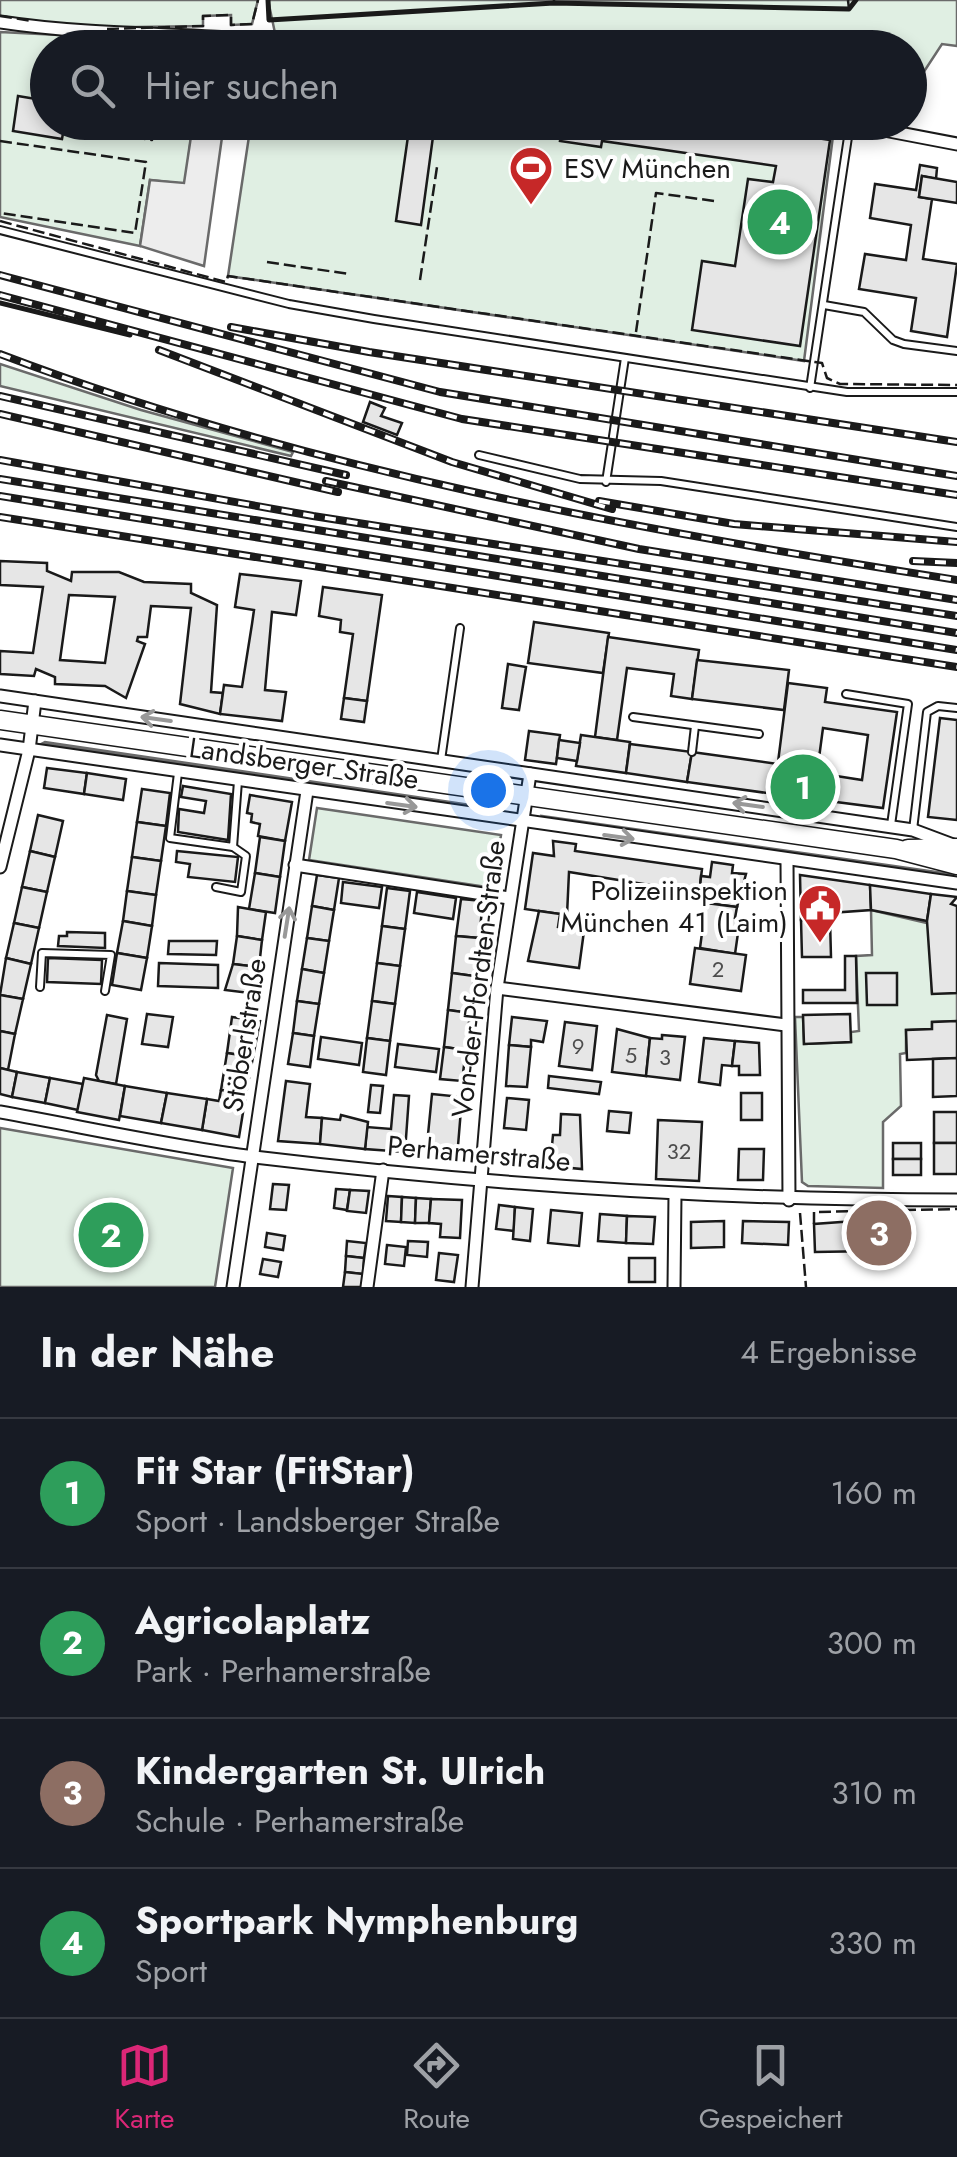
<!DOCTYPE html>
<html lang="de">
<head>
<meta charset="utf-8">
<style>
  :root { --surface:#171b24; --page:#20242c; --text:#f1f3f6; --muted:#9ea1a6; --line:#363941; --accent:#db2777 }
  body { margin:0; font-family:Jost,sans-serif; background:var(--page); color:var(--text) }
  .you { position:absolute; left:488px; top:790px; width:35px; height:35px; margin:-25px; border:8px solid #fff; border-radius:50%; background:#1a73e8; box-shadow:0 0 0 15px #1a73e833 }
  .badge { display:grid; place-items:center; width:65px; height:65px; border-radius:50%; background:var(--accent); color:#fff; font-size:32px; font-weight:700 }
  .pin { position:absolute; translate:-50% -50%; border:5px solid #fff; box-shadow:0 2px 10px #0006 }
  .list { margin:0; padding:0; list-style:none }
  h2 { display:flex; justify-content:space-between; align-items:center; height:130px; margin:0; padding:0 40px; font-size:42px }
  h2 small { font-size:32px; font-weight:400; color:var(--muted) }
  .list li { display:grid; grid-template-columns:65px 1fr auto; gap:30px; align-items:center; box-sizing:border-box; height:150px; padding:0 40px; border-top:2px solid var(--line) }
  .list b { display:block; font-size:38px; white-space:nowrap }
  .list p { margin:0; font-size:32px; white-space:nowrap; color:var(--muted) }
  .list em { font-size:32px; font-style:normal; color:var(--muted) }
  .icon { flex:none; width:55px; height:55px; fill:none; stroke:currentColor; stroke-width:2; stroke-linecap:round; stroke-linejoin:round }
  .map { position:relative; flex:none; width:957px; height:1287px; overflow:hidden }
  .search { position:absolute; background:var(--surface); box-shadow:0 5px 15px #0003; left:30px; right:30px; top:30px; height:110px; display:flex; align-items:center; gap:25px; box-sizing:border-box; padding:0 35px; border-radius:55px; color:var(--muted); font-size:38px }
  .sheet { height:730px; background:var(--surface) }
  nav { display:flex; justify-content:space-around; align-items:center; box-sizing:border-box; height:140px; border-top:2px solid var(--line); background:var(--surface); font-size:28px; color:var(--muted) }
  nav a { display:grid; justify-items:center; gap:5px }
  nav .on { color:var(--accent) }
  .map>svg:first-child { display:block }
</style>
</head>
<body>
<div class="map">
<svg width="957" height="1287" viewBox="0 0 957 1287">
  <rect width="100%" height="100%" fill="#fff"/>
  <g fill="#e0efe3" stroke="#6a6a6a" stroke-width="2.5">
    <path d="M0,0H258L252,24L231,25V15L203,16V26L74,28L0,16Z"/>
    <path d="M268,0H957V46L942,44L910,93V48L832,47L742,36L740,47L606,48L505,33L502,47H372L275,33Z"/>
    <path d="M0,32L198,42L199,47L48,48V122L193,123L185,184L150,180L140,246L0,217Z"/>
    <path d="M736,122L833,136L804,361L228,276L251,123Z"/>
    <path d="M0,364L141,410L293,452L291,456L0,386Z"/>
    <path d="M43,743L45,742L498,809V812Z"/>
    <path d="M317,808L501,835L493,888L309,860Z"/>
    <path d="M542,816L950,874L957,879L543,818Z"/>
    <path d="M871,910L931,924L932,993H957V1021L932,1022V1029L906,1030V1053L900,1054L901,1106L883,1122V1188L808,1186L802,1182L795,1017H803L804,1044L851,1042V1032L859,1031L856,956L872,955Z"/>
    <path d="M0,1128L233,1168L215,1287H0Z"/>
  </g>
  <path fill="#ededed" stroke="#6a6a6a" stroke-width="2.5" d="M193,123H224L204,266L140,246L150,180L184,183Z"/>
  <g fill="#e6e6e6" stroke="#1a1a1a" stroke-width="2.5" fill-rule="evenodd">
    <path d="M18,96L48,101V122H65L62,139L13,131Z"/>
    <path d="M410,122H435L421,225L396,221Z"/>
    <path d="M563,122H605L604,126L623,129V122H712L830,140L800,346L692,330L702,261L735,266L748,179L773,182L776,166L602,141L601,147L560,141Z"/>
    <path d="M920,165L937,168L936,179L922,176L919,197L932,199L923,259L957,264L947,337L911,331L916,298L859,289L865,254L906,260L911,225L870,218L875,184L916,190Z"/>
    <path d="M922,176L957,182V203L919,197Z"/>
    <path d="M370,402L385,408L381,416L402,423L397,435L363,422Z"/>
    <path d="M0,561L47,563V571L71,581L72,572H119L144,582L191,584V593L217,605L211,692L223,693L220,714L180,704L191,608L151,606L147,637H138L137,641L145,644L126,698L105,686L55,684V677L36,669L34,676L0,674V651L33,653L43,587L0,585ZM69,595L115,597L105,663L60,660Z"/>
    <path d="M240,574L301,581L296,615L272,612L265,690L286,692L282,721L220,714L224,685L242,687L252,624L254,610L235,607Z"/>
    <path d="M323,587L382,595L367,701L344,698L353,634L340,632L341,620L319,616Z"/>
    <path d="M534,622L609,633L603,673L528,663Z"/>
    <path d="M608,637L699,650L692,699L671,696L674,674L627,668L617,740L595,737Z"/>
    <path d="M697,660L789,670L784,710L692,699Z"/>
    <path d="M508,664L526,667L519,710L502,708Z"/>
    <path d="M788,683L827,688L825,702L897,712L883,808L774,794ZM823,728L868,735L862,780L817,773Z"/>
    <path d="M344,698L367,701L364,722L341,719Z"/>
    <path d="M940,718L957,720V820L928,817Z"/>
    <path d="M529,731L560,735L556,764L525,760Z"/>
    <path d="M581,735L630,742L626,773L576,766Z"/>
    <path d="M559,740L580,743L577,761L557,758Z"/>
    <path d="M630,744L692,752L687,782L626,773Z"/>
    <path d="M692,752L778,764L774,794L687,782Z"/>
    <path d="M47,768L87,773L84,794L44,788Z"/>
    <path d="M87,773L126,779L123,800L84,794Z"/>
    <path d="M183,786L231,794L228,840L178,832L179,809L204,813L206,801L181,797Z"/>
    <path d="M142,789L170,793L166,826L137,822Z"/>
    <path d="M250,795L292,802L285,841L258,836L260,824L251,822L252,814L247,813Z"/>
    <path d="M38,815L63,821L55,857L30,851Z"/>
    <path d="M137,822L166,826L161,861L132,857Z"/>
    <path d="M260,837L285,841L280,877L255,873Z"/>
    <path d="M553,841L576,844L575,851L702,869L699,893L569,872L567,915L525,909L533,853L554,856Z"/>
    <path d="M30,851L55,857L47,892L22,887Z"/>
    <path d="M177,851L238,857L235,882L188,877L190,864L176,862Z"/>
    <path d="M132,857L161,861L156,895L127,891Z"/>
    <path d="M712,862L733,865L732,873L746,874L737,907L706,903L708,891L700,889L701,876L710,877Z"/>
    <path d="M255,873L280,877L275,913L249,909Z"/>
    <path d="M317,875L339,878L334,910L312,906Z"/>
    <path d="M800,875L870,885L871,910L830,913V920H801Z"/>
    <path d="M343,882L382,887L379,908L341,903Z"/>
    <path d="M870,885L931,894L927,921L871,910Z"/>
    <path d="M22,887L47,892L39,928L14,923Z"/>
    <path d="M387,888L410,891L405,929L382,926Z"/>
    <path d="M127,891L156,895L152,926L123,921Z"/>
    <path d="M417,892L456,898L453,919L414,913Z"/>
    <path d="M931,894L957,897L951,904L957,906V993L932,994L927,921Z"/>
    <path d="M461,899L483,901L479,938L456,936Z"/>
    <path d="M706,903L737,907L735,918L740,919L735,954L700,948Z"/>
    <path d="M312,906L334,910L329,941L307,938Z"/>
    <path d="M238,907L266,912L262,940L237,936Z"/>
    <path d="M539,911L560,914L558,927L584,931L579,968L528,961Z"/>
    <path d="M801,920H830L831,957H802Z"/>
    <path d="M123,921L152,926L147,958L117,953Z"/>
    <path d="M14,923L39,928L31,964L6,958Z"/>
    <path d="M382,926L405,929L400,966L377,963Z"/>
    <path d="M67,932L105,933V948L58,946L59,936H67Z"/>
    <path d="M237,936L262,940L259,967L233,964Z"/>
    <path d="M456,936L479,938L474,976L452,973Z"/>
    <path d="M307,938L329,941L324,973L302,969Z"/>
    <path d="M169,941H217L216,955L168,954Z"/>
    <path d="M695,948L746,955L741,991L690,984Z"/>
    <path d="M117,953L147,958L141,990L112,985Z"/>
    <path d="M845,956H856L857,1003H803V990H845Z"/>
    <path d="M6,958L31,964L23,999L0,995Z"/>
    <path d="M48,958L102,960L101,984L47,982Z"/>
    <path d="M159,963L218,965V988L158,986Z"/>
    <path d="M377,963L400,966L395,1004L372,1001Z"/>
    <path d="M233,964L259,967L258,994L225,990Z"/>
    <path d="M302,969L324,973L319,1004L297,1001Z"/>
    <path d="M452,973L474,976L470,1013L448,1010Z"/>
    <path d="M866,973H897V1005H867Z"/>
    <path d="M0,995L23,999L15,1034L0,1031Z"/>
    <path d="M297,1001L319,1004L314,1036L293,1033Z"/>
    <path d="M372,1001L395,1004L390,1041L367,1038Z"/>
    <path d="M448,1010L470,1013L466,1050L444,1047Z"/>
    <path d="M147,1014L173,1017L168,1047L142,1044Z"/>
    <path d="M850,1014L851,1042L804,1044L803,1015Z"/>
    <path d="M107,1015L127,1019L116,1084L99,1081L96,1075Z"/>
    <path d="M232,1017L260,1021L253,1057L227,1053Z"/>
    <path d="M512,1017L547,1021L543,1042L531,1040V1047L509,1045Z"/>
    <path d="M957,1021V1058L907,1060L906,1030L932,1029V1022Z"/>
    <path d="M565,1022L597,1026L592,1070L559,1066Z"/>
    <path d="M617,1029L650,1038L646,1076L612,1072Z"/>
    <path d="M0,1031L15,1034L8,1070L0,1068Z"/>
    <path d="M293,1033L314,1036L310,1067L288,1064Z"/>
    <path d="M662,1035L685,1037L680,1080L646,1076L650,1038L662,1039Z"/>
    <path d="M321,1037L362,1043L359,1065L318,1059Z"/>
    <path d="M367,1038L390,1041L386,1075L363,1072Z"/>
    <path d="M704,1038L735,1041L732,1066L722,1065L720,1085L699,1082Z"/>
    <path d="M735,1041L759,1043L760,1075H739V1066H732Z"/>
    <path d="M398,1044L439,1049L436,1072L395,1067Z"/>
    <path d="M509,1045L531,1047L527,1087L506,1086Z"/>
    <path d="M444,1047L466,1050L462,1081L440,1079Z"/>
    <path d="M227,1053L253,1057L246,1094L221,1090Z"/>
    <path d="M957,1058V1096L933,1097V1059Z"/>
    <path d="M0,1068L17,1072L12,1097L0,1094Z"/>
    <path d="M17,1072L50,1078L45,1103L12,1097Z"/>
    <path d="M549,1076L601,1082L599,1094L548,1088Z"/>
    <path d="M50,1078L83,1084L78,1110L45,1103Z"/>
    <path d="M84,1078L125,1086L119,1120L77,1112Z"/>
    <path d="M286,1081L310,1084L306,1117L322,1118L320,1144L278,1141Z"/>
    <path d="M371,1085L383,1086L380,1113L368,1112Z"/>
    <path d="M125,1086L167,1093L161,1123L120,1116Z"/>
    <path d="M221,1090L246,1094L239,1137L202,1130L207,1099L219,1101Z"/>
    <path d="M167,1093L207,1099L202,1130L161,1123Z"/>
    <rect x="741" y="1093" width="21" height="27"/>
    <path d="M432,1094L462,1097L457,1158L426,1155Z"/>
    <path d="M394,1095L409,1096L405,1152L365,1149L367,1127L391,1129Z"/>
    <path d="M507,1098L529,1100L526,1130L504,1128Z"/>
    <path d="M609,1111L631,1113L629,1133L607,1131Z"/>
    <rect x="934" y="1112" width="23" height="31"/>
    <path d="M561,1114L580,1115L582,1169L550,1166L553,1135H560Z"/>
    <path d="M341,1115L368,1122L365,1149L320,1144L322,1118L340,1120Z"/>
    <path d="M658,1120L702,1122L699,1181L656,1179Z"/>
    <rect x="893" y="1143" width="28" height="16"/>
    <rect x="934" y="1143" width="23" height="31"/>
    <path d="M739,1149H764L763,1180H738Z"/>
    <rect x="893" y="1159" width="28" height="16"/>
    <path d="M273,1184L289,1185L286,1210L270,1209Z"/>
    <path d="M336,1189L350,1190L347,1210L334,1208Z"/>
    <path d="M350,1190L369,1191L366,1213L347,1211Z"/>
    <path d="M388,1196L402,1197L401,1222L386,1221Z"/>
    <path d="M402,1197L416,1198L415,1223L401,1222Z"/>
    <path d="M416,1198L431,1199L429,1223H415Z"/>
    <path d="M431,1199L462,1200L460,1238L440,1237L441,1224L429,1223Z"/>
    <path d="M499,1205L515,1207L514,1231L496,1229Z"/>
    <path d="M515,1207L533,1209L530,1241L513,1239Z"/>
    <path d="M551,1210L582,1213L579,1246L548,1243Z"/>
    <path d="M600,1214L627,1216L626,1243L598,1241Z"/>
    <path d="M627,1216L655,1217L653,1244L626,1243Z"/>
    <path d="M724,1221V1247L691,1248V1222Z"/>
    <path d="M743,1221L789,1222L788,1245L742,1243Z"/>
    <path d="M855,1221L874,1223V1251L815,1252L814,1224Z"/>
    <path d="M267,1233L285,1236L283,1250L265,1247Z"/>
    <path d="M347,1241L366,1243L364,1258L346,1256Z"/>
    <path d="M408,1241L428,1242L427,1257L407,1255Z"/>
    <path d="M387,1245L406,1247L404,1266L385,1264Z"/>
    <path d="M439,1253L458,1255L454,1282L436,1280Z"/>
    <path d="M346,1256L364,1258L363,1274L345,1272Z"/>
    <rect x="629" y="1258" width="26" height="24"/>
    <path d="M263,1259L281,1262L278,1277L260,1274Z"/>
    <path d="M345,1272L363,1274L362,1287H343Z"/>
  </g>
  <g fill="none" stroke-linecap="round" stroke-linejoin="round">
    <defs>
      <g id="lane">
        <path d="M0,230L289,304L374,319L847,392H957"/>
        <path d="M824,305L864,312L893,340L904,344L957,351"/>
        <path d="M810,388L850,124"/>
        <path d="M479,455L580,479L661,481L957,527"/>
        <path d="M606,482L625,358"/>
        <path d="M846,694L908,704L891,825"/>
        <path d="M633,717L759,734"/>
        <path d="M692,752L695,726"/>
        <path d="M441,760L460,628"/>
        <path d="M178,773L170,838L233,847L238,781"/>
        <path d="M913,830L927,712L938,706L957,708"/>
        <path d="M216,887L241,892L246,856L233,847"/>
        <path d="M40,987L42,953L111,955L105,991"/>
      </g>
      <g id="street">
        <path d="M0,22C112,39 223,31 334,48"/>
        <path d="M842,122L957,144"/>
        <path d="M0,696L913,830L953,845"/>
        <path d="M0,745L957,883"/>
        <path d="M787,861L789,1200"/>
        <path d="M295,865L509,898"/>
        <path d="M0,867L29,750L35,701"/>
        <path d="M497,988L786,1025"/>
        <path d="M0,1112C84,1127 169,1146 254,1157C487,1185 722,1200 957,1200"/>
        <path d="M233,1287L307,791"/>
        <path d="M367,1287L383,1170"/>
        <path d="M472,1287L497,988L530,774"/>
        <path d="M674,1287L675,1195"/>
      </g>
      <g id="primary">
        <path d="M0,720L896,849L957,865"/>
        <path d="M908,849L957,848"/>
      </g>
    </defs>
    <use href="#lane" stroke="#1a1a1a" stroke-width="10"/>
    <use href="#street" stroke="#1a1a1a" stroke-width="15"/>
    <use href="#primary" stroke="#1a1a1a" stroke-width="21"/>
    <use href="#lane" stroke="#fff" stroke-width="6"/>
    <use href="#street" stroke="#fff" stroke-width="11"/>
    <use href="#primary" stroke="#fff" stroke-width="18"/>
    <defs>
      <g id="rail">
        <path d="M0,275L440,392L957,476"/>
        <path d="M0,295L462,419L957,495"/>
        <path d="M231,327L369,352L957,442"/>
        <path d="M159,350L452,462L612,509"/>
        <path d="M0,354C308,471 633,529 957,580"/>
        <path d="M0,396L346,475"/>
        <path d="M0,414L338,492"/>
        <path d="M0,460L313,516L957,616"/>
        <path d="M0,479L957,633"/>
        <path d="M326,481L639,549L957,600"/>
        <path d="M0,496L957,650"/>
        <path d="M599,501L734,524L957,542"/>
        <path d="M0,517L957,667"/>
        <path d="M913,561L957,563"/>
      </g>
    </defs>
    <use href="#rail" stroke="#1a1a1a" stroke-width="8"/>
    <use href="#rail" stroke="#fff" stroke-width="4" stroke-dasharray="11" stroke-linecap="butt"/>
    <g stroke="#1a1a1a" stroke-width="2.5" stroke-dasharray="12 5" stroke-linecap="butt">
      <path d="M554,0V3"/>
      <path d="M848,0L849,9"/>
      <path d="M0,16L32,21"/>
      <path d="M107,29L203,26V16L231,15V25L252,24L258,0"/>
      <path d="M83,130L152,140L155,122"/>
      <path d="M0,141L146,162L135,233L0,213"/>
      <path d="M0,221L226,282L228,276L815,362L822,363L827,378L840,384L957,385"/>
      <path d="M267,262L349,274"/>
      <path d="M420,280L437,167"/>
      <path d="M636,332L656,193L714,201"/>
      <path d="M800,1213L806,1287"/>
      <path d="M814,1224V1212L957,1209"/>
    </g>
    <g stroke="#1a1a1a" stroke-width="5">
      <path d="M268,0L269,20L554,3L849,9L856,0"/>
      <path d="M0,303L130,335"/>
    </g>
  </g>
  <defs><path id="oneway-shaft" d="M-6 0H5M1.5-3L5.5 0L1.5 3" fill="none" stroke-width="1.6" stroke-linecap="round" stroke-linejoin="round" transform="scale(2.5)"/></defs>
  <g stroke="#989898">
    <use href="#oneway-shaft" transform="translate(156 719) rotate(-172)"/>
    <use href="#oneway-shaft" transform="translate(402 805) rotate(8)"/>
    <use href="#oneway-shaft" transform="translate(748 805) rotate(-172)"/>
    <use href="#oneway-shaft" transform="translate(619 837) rotate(8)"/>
    <use href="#oneway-shaft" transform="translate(287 922) rotate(-81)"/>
  </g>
  <defs>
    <symbol id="stadium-pin" viewBox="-11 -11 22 30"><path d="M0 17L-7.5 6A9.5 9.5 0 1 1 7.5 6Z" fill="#c62828" stroke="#fff"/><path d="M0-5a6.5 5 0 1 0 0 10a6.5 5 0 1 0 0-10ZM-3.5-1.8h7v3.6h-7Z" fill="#fff"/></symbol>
    <symbol id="civic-pin" viewBox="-11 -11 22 30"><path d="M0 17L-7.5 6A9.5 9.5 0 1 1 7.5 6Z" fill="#c62828" stroke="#fff"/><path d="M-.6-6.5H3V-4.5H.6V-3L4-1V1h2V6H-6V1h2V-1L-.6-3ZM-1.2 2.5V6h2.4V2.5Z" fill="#fff"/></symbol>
  </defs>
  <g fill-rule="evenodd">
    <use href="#stadium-pin" x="506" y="143" width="50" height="68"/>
    <use href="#civic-pin" x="795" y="881" width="50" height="68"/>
  </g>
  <g text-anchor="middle" stroke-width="8" stroke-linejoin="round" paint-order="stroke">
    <g font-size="22" fill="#4d4d4d">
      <text x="718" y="977">2</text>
      <text x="578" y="1054">9</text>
      <text x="631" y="1063">5</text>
      <text x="665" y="1065">3</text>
      <text x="679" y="1159">32</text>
    </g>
    <g font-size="28" fill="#1a1a1a" stroke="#fff" text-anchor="start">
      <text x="564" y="178">ESV München</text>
      <text x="788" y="900" text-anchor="end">Polizeiinspektion<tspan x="788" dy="32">München 41 (Laim)</tspan></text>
    </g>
    <g font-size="28" fill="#1a1a1a" stroke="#fff">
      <text transform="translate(304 763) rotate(8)" y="10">Landsberger Straße</text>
      <text transform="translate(478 979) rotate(-83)" y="10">Von-der-Pfordten-Straße</text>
      <text transform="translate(244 1035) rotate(-81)" y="10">Stöberlstraße</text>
      <text transform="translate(479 1153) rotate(5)" y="10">Perhamerstraße</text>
    </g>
  </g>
</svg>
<div class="you"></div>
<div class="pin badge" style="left:803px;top:787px;background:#2e9e5b">1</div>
<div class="pin badge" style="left:111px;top:1235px;background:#2e9e5b">2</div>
<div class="pin badge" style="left:879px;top:1233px;background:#8d6e63">3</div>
<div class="pin badge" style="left:780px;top:222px;background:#2e9e5b">4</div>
<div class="search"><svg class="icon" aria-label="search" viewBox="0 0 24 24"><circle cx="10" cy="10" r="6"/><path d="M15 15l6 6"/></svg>Hier suchen</div>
</div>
<section class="sheet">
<h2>In der Nähe<small>4 Ergebnisse</small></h2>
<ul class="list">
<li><span class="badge" style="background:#2e9e5b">1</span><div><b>Fit Star (FitStar)</b><p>Sport · Landsberger Straße</p></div><em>160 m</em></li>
<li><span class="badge" style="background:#2e9e5b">2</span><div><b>Agricolaplatz</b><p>Park · Perhamerstraße</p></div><em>300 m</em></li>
<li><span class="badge" style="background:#8d6e63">3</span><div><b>Kindergarten St. UIrich</b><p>Schule · Perhamerstraße</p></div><em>310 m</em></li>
<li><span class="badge" style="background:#2e9e5b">4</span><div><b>Sportpark Nymphenburg</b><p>Sport</p></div><em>330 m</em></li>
</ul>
</section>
<nav>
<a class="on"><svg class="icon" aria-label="map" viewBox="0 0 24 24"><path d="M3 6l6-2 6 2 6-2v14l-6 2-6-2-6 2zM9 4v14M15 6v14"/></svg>Karte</a>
<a><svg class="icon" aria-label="directions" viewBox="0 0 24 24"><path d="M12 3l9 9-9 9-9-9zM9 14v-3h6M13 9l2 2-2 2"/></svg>Route</a>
<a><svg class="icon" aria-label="saved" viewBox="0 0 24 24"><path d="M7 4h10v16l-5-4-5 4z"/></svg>Gespeichert</a>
</nav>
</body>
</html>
